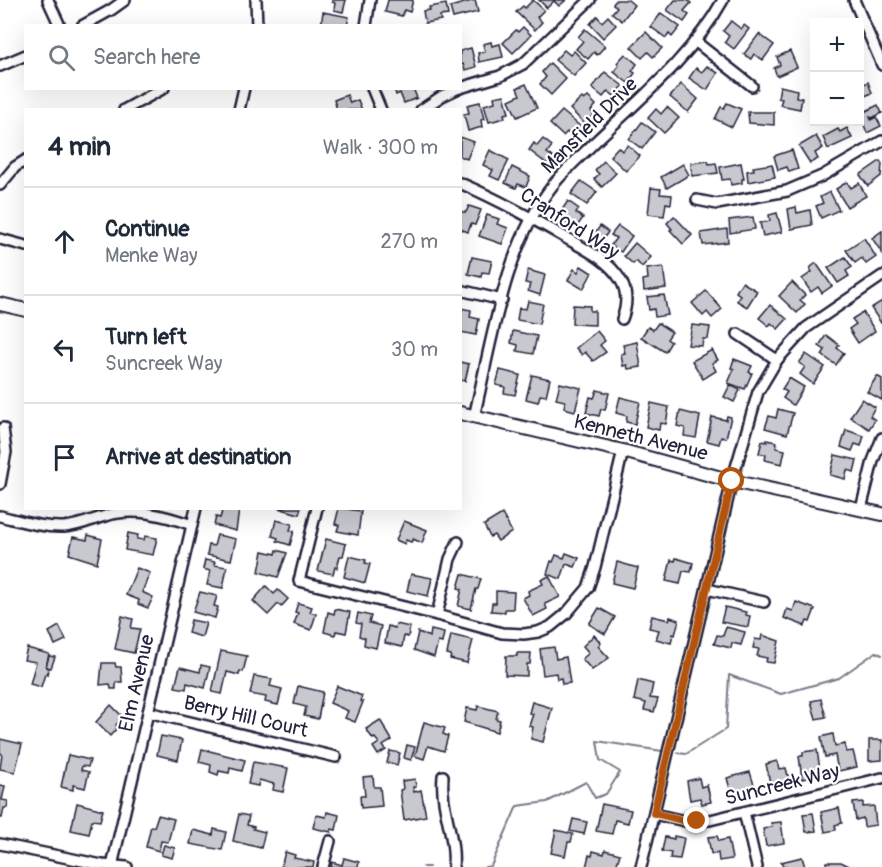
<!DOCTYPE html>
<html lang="en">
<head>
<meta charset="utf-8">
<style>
  :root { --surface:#fff; --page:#f2f2f3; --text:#1f2937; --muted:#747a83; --line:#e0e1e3 }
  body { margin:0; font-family:Pangolin,sans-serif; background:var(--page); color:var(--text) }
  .controls { position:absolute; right:18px; top:18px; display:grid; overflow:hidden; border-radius:0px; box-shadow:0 6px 24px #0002 }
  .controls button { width:54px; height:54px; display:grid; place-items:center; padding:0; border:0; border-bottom:2px solid var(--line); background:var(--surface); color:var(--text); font:30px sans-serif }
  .stop { position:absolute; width:18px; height:18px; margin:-14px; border:4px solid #b45309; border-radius:50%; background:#fff }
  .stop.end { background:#b45309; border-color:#fff; box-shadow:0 2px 6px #0008 }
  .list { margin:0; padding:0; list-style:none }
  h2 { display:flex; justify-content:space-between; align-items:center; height:78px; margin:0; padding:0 24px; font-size:26px }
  h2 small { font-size:20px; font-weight:400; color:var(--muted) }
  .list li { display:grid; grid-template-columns:39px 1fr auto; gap:18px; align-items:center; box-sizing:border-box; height:108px; padding:0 24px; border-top:2px solid var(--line) }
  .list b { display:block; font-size:22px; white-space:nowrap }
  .list p { margin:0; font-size:20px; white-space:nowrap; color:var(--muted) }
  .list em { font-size:20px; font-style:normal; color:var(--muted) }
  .icon { flex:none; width:33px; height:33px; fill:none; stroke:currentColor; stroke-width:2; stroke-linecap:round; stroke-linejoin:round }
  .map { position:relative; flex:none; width:882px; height:867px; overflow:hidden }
  .search { position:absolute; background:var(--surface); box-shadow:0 6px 24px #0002; left:24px; top:24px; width:438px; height:66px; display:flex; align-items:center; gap:15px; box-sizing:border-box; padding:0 21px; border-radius:0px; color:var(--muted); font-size:22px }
  .panel { position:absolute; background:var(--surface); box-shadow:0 6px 24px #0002; left:24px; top:108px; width:438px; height:402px; border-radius:0px }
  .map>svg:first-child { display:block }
</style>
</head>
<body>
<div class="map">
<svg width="882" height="867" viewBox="0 0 882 867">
  <rect width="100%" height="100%" fill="#fff"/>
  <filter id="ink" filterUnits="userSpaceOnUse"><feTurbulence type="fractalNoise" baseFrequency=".0167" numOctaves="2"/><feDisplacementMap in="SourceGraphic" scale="12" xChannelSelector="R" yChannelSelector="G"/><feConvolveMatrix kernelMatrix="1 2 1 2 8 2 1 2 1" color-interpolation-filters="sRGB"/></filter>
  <g filter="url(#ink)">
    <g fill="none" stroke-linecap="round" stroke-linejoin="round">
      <g stroke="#7a7a88" stroke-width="2">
        <path d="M678,753L686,754L726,729L729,675L781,694L839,678L876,652L882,655"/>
        <path d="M423,867H429"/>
        <path d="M485,867L491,866L517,806L547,802L586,782L595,798L606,794L620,772L600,760L597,741L662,751"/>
      </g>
    </g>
    <g fill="#c8c8cf" stroke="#22223b" stroke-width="1.5">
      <path d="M332,0H346L343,12L334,10L335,3L332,2Z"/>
      <path d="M388,0H413L410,12L404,10L402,16L385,12Z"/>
      <path d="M475,0L478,12L453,18L450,7Z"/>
      <path d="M533,0L544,10L537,17L542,22L535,30L516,12L523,6L525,8Z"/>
      <path d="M539,0H566L559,6L554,1L547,8Z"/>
      <path d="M616,0H628L634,5L622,21L612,13L617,7L613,4Z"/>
      <path d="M675,0H687L691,3L684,11L689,15L684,22L667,10Z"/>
      <path d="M446,4L448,15L440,16L441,20L425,23L423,11L430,10L429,7Z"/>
      <path d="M323,12L349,17L347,26H321Z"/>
      <path d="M661,13L680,27L672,37L669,34L666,38L651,27Z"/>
      <path d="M597,16L602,22L608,16L616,25L603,38L590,24Z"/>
      <path d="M731,21L741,29L744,25L749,29L734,49L725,42L729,36L723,31Z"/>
      <path d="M523,27L531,35L513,53L503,43L516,30L518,32Z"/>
      <path d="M585,29L605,46L597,55L594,52L588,59L576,49L583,41L578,37Z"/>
      <path d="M646,32L662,48L653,57L648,52L642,58L631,47Z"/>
      <path d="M759,34L774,45L763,60L754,54L751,59L744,54Z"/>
      <path d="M491,42L492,46L500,44L503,57L479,62L478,53L485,52L483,44Z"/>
      <path d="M471,48L476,67L465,70L463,64L460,65V51Z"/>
      <path d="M564,50L570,55L574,51L586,63L574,76L555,60Z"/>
      <path d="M790,51L797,67L777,76L774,68L780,65L777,57Z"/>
      <path d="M625,54L637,64L632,71L635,73L628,83L614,72L619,65L617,63Z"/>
      <path d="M550,63L566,79L551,95L540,84L546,77L542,72Z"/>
      <path d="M707,66L718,73L707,90L689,78L696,68L702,72Z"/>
      <path d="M605,72L623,86L614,96L608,91L603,97L592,88Z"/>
      <path d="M860,79L862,85L868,82L872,93L860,98Z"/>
      <path d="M526,84L537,108L517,117L509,100L520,95L517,88Z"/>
      <path d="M681,84L698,99L688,112L670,97Z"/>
      <path d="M780,86L797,90L796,97L802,98L800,109L780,105L782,99L778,98Z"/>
      <path d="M394,88H413L417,98L404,103L400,93L396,95Z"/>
      <path d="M347,95L350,103L358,100L362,110H337L334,100Z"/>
      <path d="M504,95L509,113L504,114L505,118L489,122L484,105L495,102L494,97Z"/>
      <path d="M588,97L596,105L591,111L594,115L585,124L570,109L582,98L584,100Z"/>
      <path d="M480,102L484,119L481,120L482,127L468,131L464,114L469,113L467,105Z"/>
      <path d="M727,103L741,109L732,127L715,119L721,107L724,108Z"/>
      <path d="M878,105L882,113L872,118L870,117L871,120L876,117L881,126L867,133L860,114Z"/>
      <path d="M667,107L679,118L664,133L648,118L656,109L661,114Z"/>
      <path d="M562,111L581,127L572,137L567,132L563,136L550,124Z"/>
      <path d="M748,112H774V125L749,123Z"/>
      <path d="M642,122L655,132L642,149L629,139Z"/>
      <path d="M847,128L852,138L828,149L823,137L838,129L840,132Z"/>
      <path d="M816,136L823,148L815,153L818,159L810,163L799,146Z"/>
      <path d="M460,137L474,142L467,159L460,156Z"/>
      <path d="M543,139L552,146L547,153L553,157L547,164L529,150L534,143L537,146Z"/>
      <path d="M628,145L640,156L626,171L610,156L618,147L622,151Z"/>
      <path d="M490,150L509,160L499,180L490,176L493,170L483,165Z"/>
      <path d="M792,150L798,169L789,172L787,167L778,170L774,156Z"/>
      <path d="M604,161L616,173L602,187L594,179L599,174L595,170Z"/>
      <path d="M708,161L709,164L716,163L718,173L692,176L691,163Z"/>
      <path d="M880,161L882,164L881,176L868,186L860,175Z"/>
      <path d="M741,163L744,179H742V183L731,185L730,179L722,180L720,167Z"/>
      <path d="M683,164L689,175L667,188L661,177Z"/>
      <path d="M772,164L775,177L748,182L747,171L754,170L753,167Z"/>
      <path d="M512,167L530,176L526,187L518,184L516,188L505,183Z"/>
      <path d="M581,181L597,192L587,205L571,194Z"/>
      <path d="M847,182L851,188L859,183L866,196L847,207L836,189Z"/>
      <path d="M651,188L661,189L660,194L672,195L671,204L666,203L664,216L648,214Z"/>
      <path d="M830,192L839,210L821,218L816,206L823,203L820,197Z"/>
      <path d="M568,201L579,209L576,213L583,218L575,229L557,217Z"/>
      <path d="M469,206L481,210L475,225L471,224L468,232L460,229V212H466Z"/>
      <path d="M796,207L797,213L810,210L812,225L791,229L788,209Z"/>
      <path d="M777,213L782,232L763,236L760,223L770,221L769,215Z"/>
      <path d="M487,215L499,219L497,224L508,228L502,244L479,236Z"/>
      <path d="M674,216L692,235L683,244L670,230L672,229L667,223Z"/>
      <path d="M753,217L755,229L730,233L729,220Z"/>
      <path d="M600,226L608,232L602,241L594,235Z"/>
      <path d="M618,226L632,236L621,252L611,245L616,238L611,235Z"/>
      <path d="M727,229L728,242L703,245L701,233Z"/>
      <path d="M882,231V253L872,238Z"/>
      <path d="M864,238L876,257L866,264L862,258L855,263L846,250Z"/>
      <path d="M635,243L651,257L642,267L636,261L633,264L624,256Z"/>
      <path d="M472,257L492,261L489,273L482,272L481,277L468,274Z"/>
      <path d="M845,257L852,267L846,271L849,276L838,283L828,268Z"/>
      <path d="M816,263L832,286L822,293L818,287L811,292L802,279L812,272L810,268Z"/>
      <path d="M581,266L592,273L583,289L568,280L574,269L578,272Z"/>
      <path d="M663,267L666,288L644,291L643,280L648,279L647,269Z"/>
      <path d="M528,270L545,275L540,295L528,291L530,284L525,283Z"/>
      <path d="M742,282L757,291L747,307L737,301L740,295L736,292Z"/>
      <path d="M792,282L805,295L800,300L805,304L797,313L779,296Z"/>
      <path d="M706,291L722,309L712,318L707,312L703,316L692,303Z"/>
      <path d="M664,295L668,315L655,317L654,309L649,310L647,297Z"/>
      <path d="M528,301L543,304L539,324L517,320L519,308L526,309Z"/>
      <path d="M882,301V322L881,323L871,308Z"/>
      <path d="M573,305L590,306V311H595V325L572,324Z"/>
      <path d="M770,305L787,319L778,329L771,323L769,326L759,318Z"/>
      <path d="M460,308L471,310L470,317L479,319L476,335L460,332Z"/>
      <path d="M863,312L875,331L858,343L849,329L856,324L852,319Z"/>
      <path d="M658,323L672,332L667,339L671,342L665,352L641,337L648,327L653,330Z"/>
      <path d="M692,325L710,327L708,339H703L702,346L688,345Z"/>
      <path d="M513,331L537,336L533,354L517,351L518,345L511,343Z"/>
      <path d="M597,331L605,341L600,345L606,352L593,361L585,352L582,355L576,348Z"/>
      <path d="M826,335L839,345L837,348L844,353L836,365L822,355L825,350L819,346Z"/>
      <path d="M637,342L641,367L628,369L627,365L623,366L621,354L625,353L623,345Z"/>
      <path d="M712,350L718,360L712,363L716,371L703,379L692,361Z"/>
      <path d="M806,354L825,367L813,384L800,374L805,367L799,363Z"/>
      <path d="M734,359L752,366L749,372L752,373L745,389L728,383L734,369L731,368Z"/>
      <path d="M460,362L469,364L465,381L460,380Z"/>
      <path d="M500,370L520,375L515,395L504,393L505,387L496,385Z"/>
      <path d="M532,375L550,379L546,396L540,395L538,402L526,399Z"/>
      <path d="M877,376L882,379V400L867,392Z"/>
      <path d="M789,378L804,387L793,405L783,398L787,392L782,389Z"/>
      <path d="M560,383L581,388L575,411L564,408L565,401L556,399Z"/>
      <path d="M730,385L740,390L734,402L724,397Z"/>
      <path d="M597,390L609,393L605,410L601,409L599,416L586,413L590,397L594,398Z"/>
      <path d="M620,397L640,402L635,424L626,422L627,416L616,413Z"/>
      <path d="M862,399L875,407L870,416L875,420L869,429L850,417Z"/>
      <path d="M651,403L669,407L666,424L660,423L659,430L646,427Z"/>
      <path d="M778,409L793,413L787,434L765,428L769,416L776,418Z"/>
      <path d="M680,411L700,416L696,438L684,436L685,428L677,426Z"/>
      <path d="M727,416L731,417L726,438L721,437L719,444L707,441L712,417L726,420Z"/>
      <path d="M846,430L864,436L861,446L855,444L852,451L841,447Z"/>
      <path d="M767,440L777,442L776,448L785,450L782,464L765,460L766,455L759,453L762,441L767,442Z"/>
      <path d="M835,455L857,460L854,472L847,470L845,479L830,475Z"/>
      <path d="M223,508L239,510L236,531L214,525L216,517L220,518Z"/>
      <path d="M278,508H301L299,514Z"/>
      <path d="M339,508L361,511L358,535L337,531L339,525L335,524Z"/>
      <path d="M502,514L512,532L498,541L494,535L490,537L484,525Z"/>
      <path d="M276,520L292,524L290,530L294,531L290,545L277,541L278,538L272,536Z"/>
      <path d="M404,521L427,530L422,543L413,539L411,542L406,540L405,544L396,540Z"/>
      <path d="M128,533L138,535L137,539L144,540L145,536L157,538L153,555L125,550Z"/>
      <path d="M88,535L102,539L97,563L69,554L73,537L87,540Z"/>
      <path d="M217,535L236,539L231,560L207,555L209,545L214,546Z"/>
      <path d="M326,539L346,544L343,556H340L337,568L335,567L333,574L318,571Z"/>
      <path d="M277,550L287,553L278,577L259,572L263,551L276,554Z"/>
      <path d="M566,553L579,558L575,567L566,564L561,579L547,574L551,561L553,562L556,555L564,558Z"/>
      <path d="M349,556L366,560L365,563L370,564L365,583L344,577Z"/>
      <path d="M676,558L693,563L691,572L683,571L680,584L666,581L671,560L675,561Z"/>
      <path d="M205,560L215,562L214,565L227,567L223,588L207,585L210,571L203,569Z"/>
      <path d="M617,562L638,568L633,588L612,583Z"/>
      <path d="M137,568L150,573L142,592L153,597L148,608L138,604L139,600L126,595Z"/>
      <path d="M411,574L432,578L428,596L407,591Z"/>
      <path d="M462,574L481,579L478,589H476L471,609L458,606L462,589L458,588Z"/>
      <path d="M549,576L560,597L545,604L547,609L533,616L523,598L529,595L528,591L543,584L541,580Z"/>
      <path d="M266,586L274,594L278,590L288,599L281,607L278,604L268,615L253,601Z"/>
      <path d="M496,591L514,592L513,609H505V612L491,611L492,603H496Z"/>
      <path d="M200,592L217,596L214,606L218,607L215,618L193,612Z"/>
      <path d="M796,602L815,609L810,622L807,621L805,626L784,618L787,609L793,611Z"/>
      <path d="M298,603L312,607L310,612L316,614L311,630L294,624L298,613L295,612Z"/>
      <path d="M725,607L746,612V615L750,616L748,627L721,622Z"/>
      <path d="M599,608L615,617L605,634L589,624Z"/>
      <path d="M335,609L350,612L346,633L336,631L335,635L324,632L328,612L334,614Z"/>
      <path d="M358,613L371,616L369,623L381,626L376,648L364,645L365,638L359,636L361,624L356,623Z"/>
      <path d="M122,616L133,619L131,628L140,629L134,653L115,649Z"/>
      <path d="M652,616L669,620L670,617L679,620L675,635L673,634L671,643L656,639L659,630L649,628Z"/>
      <path d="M191,620L206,623L202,637L188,633Z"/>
      <path d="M396,624L410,627L408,637L404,636L402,647L385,643L388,626L395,628Z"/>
      <path d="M59,626L66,640L55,645L49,632Z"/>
      <path d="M726,627L745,632L741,645L732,643L731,648L714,644L717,635L723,636Z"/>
      <path d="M431,630L444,633L442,643L438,642L434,657L414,650L418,632L430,637Z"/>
      <path d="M451,635L473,640L467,663L450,659L451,655L447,654Z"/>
      <path d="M594,635L601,643L598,646L609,658L592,670L582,659L589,653L583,646Z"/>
      <path d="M762,635L779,641L774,663L766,662L767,658L757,656L759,649L753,648L755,639L761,640Z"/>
      <path d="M554,647L556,659L566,657L570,683L562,684L561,678L557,679L556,673L543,675L540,649Z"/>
      <path d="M27,648L49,654L46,667L49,668L47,675L45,674L41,687L30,684L36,662L24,660Z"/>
      <path d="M221,651L247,656L243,672L240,671L239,675L227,672L222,694L212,692Z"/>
      <path d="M517,653H531L530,664H527V676L505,675L506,656H517Z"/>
      <path d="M49,656L55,657L51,668L46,667Z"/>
      <path d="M102,663H115L116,667H121L122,682H116V689H111L110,684L100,685Z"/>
      <path d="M201,665L210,667L205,688L187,683L186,689L175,687L180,667L200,672Z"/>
      <path d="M254,676L272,679L270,686L282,689L278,705L265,702L266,697L250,694Z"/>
      <path d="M638,680L653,684L650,698L658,699L654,712L644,710L646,703L634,700Z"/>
      <path d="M298,686L323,692L318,719L304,716L306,707L294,704Z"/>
      <path d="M337,686L362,696L360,701L363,702L355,722L345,718L348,711L330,703Z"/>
      <path d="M821,699L826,717L816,719L811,701Z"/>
      <path d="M532,702L552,708L543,742L531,739L533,727L529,726L533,714L529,713Z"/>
      <path d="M111,705L123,717L116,725L118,727L110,736L96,722Z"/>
      <path d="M478,706L498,711L496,719L500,720L497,732L464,722L467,708L477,710Z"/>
      <path d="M380,720L392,740L383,746L386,750L378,755L373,747L379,743L375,738L373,739L366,729Z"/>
      <path d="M424,722L445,728L443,734L448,736L444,751L428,746L424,759L415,756Z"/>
      <path d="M833,734L835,746L845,744L846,752L853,751L857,767L838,771L835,755L825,757L821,737Z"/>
      <path d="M161,736L182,740L178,760L157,755Z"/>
      <path d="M0,739L22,744L15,772L0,769L2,754L0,753Z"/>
      <path d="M869,740H882V760L869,761Z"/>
      <path d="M407,745L415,747L411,760L404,758Z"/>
      <path d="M202,749L245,760L242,771L230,768L229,773L219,771L218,775L210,772L211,765L199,762Z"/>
      <path d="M817,750L820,770L810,771L811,777L802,779L799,756H803V752Z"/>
      <path d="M390,751L400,753L397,765L387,763Z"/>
      <path d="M68,755L90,760L88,767L82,766L81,770L89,772L85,788L73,785V790L61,787Z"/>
      <path d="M777,761L779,769L786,768L790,784L780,786L779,781L770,783L766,764Z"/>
      <path d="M253,762L288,768L283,792L273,790L274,784L259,780L258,786L248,784Z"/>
      <path d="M750,772L755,788L732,796L727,778Z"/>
      <path d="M373,776L374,787H380L382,806L361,808L360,796H365L363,777Z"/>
      <path d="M699,778L701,787L707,785L711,802L702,804L700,798L690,800L687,781Z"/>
      <path d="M415,779L416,787H413L414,792L421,790L426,816L404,820L400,790L403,789L402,781Z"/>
      <path d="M0,785L5,786L2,800L8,801L7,808H4L2,818H0Z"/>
      <path d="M863,802V807L874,806L876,825L864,827L863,818L856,820L853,803Z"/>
      <path d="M77,803L103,810L100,821L92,820L89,834L71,830Z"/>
      <path d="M602,804L631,810L628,823L615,820L612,834L596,831Z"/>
      <path d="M839,808L842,823L835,825L836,830L825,832L821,812Z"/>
      <path d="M327,812L339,815L336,830L331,829V832L313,828L316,815L326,817Z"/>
      <path d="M813,813L816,831L806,832L803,814Z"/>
      <path d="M239,814L249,816L247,825L254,827L253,829L265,832L261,848L233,841Z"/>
      <path d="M158,815L174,819L168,842L161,841L159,851L146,847L151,826L154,827Z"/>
      <path d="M573,819L587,822L584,834L570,831Z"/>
      <path d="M781,822L784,843L766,846L763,829L772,827L771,823Z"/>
      <path d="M214,829L226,832L222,850L190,844L193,830L213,835Z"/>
      <path d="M556,830L573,834L571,842H568L565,856L551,853Z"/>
      <path d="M674,836L684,838L680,859L670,858L671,853L662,851L665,837L674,839Z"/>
      <path d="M717,836L719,841L728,839L732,859L719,861L718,853L711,854L708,837Z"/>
      <path d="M164,845L175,848L172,858L161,855Z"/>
      <path d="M605,850L620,854L616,867H586L589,855L592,856L593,851L604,854Z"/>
      <path d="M285,852L295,855L294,858L314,862L313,867H281Z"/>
      <path d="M802,857L805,867H783L781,862Z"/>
      <path d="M344,858L359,862L358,867H331L332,862L342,865Z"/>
      <path d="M826,862H841L851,867H826Z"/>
    </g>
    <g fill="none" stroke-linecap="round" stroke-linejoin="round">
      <defs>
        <g id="minor">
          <path d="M48,0L60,26"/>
          <path d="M256,0L257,26"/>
          <path d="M854,0L882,65"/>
          <path d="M82,26L111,10L125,0"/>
          <path d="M366,26L370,0"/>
          <path d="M696,42L752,86"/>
          <path d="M0,66L26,55"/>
          <path d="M372,88L381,110"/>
          <path d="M460,88L500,76L523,64L590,0"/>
          <path d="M124,110L164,88"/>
          <path d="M239,110L244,88"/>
          <path d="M421,110L442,96L459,88"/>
          <path d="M460,183C497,199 532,218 566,238C585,249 608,260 620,279C628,292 627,306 622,319"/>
          <path d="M0,185L15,167L26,160"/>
          <path d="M697,200L717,204L787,191L822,176L882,141"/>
          <path d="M0,239L26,246"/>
          <path d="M460,290L502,300"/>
          <path d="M738,334L777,360"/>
          <path d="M474,417C492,341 504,247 553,185C566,169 581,156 595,142C641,98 692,56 723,0"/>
          <path d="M0,484L6,452L3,428"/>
          <path d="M317,508L299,581L437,615L502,633L524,634L538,632L550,627L566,614L588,588L595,567L623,451"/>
          <path d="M861,509L873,461L882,438"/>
          <path d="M0,516C21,521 43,528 64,527C79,526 91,520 105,516C134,507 164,515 192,525"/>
          <path d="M707,589L764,602"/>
          <path d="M437,615L450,559L458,542"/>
          <path d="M148,712L336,757"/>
          <path d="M443,776C440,808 456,836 453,867"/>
          <path d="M744,812L757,867"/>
          <path d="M654,814L685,821L710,820L882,778"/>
          <path d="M0,844L102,865L127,867"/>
          <path d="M112,866L196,508"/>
          <path d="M323,867L330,841"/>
          <path d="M641,867L732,481L758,392L777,360L806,328L882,276"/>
        </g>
        <g id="major">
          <path d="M0,304L26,310"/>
          <path d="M460,413L623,451L732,481L882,514"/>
        </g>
      </defs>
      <use href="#minor" stroke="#22223b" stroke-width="14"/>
      <use href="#major" stroke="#22223b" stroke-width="16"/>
      <use href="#minor" stroke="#fff" stroke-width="9"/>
      <use href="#major" stroke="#fff" stroke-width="12"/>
    </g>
  </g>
  <g fill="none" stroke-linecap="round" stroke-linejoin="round" filter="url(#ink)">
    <path stroke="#b45309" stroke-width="8" d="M697,821H685L654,813L732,481"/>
  </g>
  <g text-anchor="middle" stroke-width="4.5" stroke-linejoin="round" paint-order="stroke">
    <g font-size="20" fill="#22223b" stroke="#fff">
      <text transform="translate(589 125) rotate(-45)" y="7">Mansfield Drive</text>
      <text transform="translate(570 223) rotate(33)" y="7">Cranford Way</text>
      <text transform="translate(641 437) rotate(14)" y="7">Kenneth Avenue</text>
      <text transform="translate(136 683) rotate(-77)" y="7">Elm Avenue</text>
      <text transform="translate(246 716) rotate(13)" y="7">Berry Hill Court</text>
      <text transform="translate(782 784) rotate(-14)" y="7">Suncreek Way</text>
    </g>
  </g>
</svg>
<div class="controls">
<button>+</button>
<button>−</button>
</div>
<div class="stop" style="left:732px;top:481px"></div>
<div class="stop end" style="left:697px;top:821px"></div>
<div class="search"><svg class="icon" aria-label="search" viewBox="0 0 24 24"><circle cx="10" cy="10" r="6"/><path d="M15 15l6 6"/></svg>Search here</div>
<section class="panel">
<h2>4 min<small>Walk · 300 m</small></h2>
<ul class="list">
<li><svg class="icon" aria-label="ahead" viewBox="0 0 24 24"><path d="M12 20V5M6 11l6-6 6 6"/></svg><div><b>Continue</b><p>Menke Way</p></div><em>270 m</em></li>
<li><svg class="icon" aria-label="left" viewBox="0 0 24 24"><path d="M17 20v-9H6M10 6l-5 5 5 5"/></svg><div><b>Turn left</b><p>Suncreek Way</p></div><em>30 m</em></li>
<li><svg class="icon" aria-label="arrive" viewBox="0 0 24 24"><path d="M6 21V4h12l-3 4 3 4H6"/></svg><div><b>Arrive at destination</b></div></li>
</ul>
</section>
</div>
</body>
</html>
